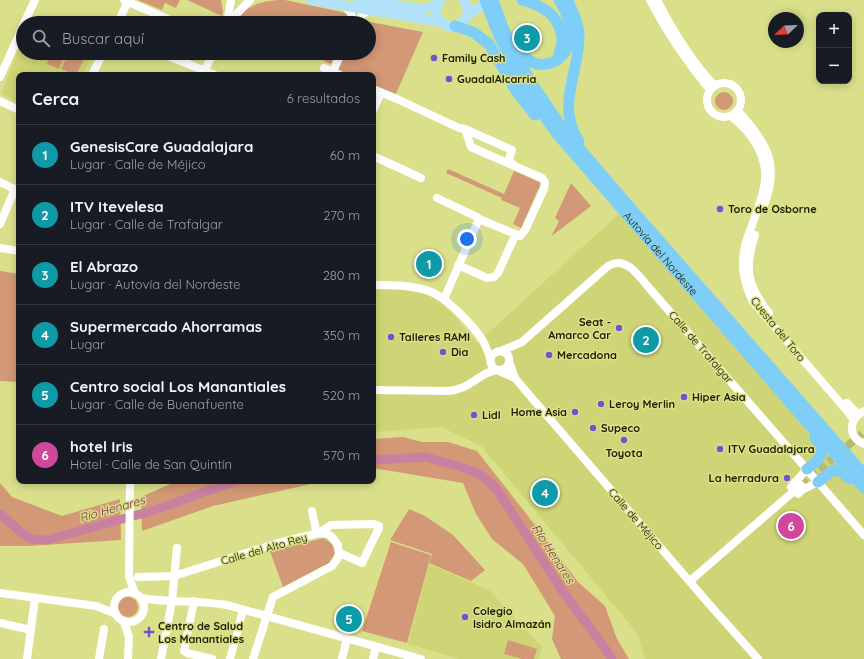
<!DOCTYPE html>
<html lang="es">
<head>
<meta charset="utf-8">
<style>
  :root { --surface:#171b24; --page:#20242c; --text:#f1f3f6; --muted:#9ea1a6; --line:#363941; --accent:#8c9099 }
  body { margin:0; font-family:Quicksand,sans-serif; background:var(--page); color:var(--text) }
  .controls { position:absolute; right:12px; top:12px; display:grid; overflow:hidden; border-radius:8px; box-shadow:0 2px 10px #0003 }
  .controls button { width:36px; height:36px; display:grid; place-items:center; padding:0; border:0; border-bottom:1px solid var(--line); background:var(--surface); color:var(--text); font:20px sans-serif }
  .compass { position:absolute; left:768px; top:12px; width:36px; height:36px; border-radius:50%; background:var(--surface); box-shadow:0 2px 10px #0003; rotate:247deg }
  .you { position:absolute; left:467px; top:239px; width:14px; height:14px; margin:-10px; border:3px solid #fff; border-radius:50%; background:#1a73e8; box-shadow:0 0 0 6px #1a73e833 }
  .badge { display:grid; place-items:center; width:26px; height:26px; border-radius:50%; background:var(--accent); color:#fff; font-size:13px; font-weight:700 }
  .pin { position:absolute; translate:-50% -50%; border:2px solid #fff; box-shadow:0 1px 4px #0006 }
  .list { margin:0; padding:0; list-style:none }
  h2 { display:flex; justify-content:space-between; align-items:center; height:52px; margin:0; padding:0 16px; font-size:17px }
  h2 small { font-size:13px; font-weight:400; color:var(--muted) }
  .list li { display:grid; grid-template-columns:26px 1fr auto; gap:12px; align-items:center; box-sizing:border-box; height:60px; padding:0 16px; border-top:1px solid var(--line) }
  .list b { display:block; font-size:15px; white-space:nowrap }
  .list p { margin:0; font-size:13px; white-space:nowrap; color:var(--muted) }
  .list em { font-size:13px; font-style:normal; color:var(--muted) }
  .icon { flex:none; width:22px; height:22px; fill:none; stroke:currentColor; stroke-width:2; stroke-linecap:round; stroke-linejoin:round }
  .map { position:relative; flex:none; width:864px; height:659px; overflow:hidden }
  .search { position:absolute; background:var(--surface); box-shadow:0 2px 10px #0003; left:16px; top:16px; width:360px; height:44px; display:flex; align-items:center; gap:10px; box-sizing:border-box; padding:0 14px; border-radius:22px; color:var(--muted); font-size:15px }
  .panel { position:absolute; background:var(--surface); box-shadow:0 2px 10px #0003; left:16px; top:72px; width:360px; height:412px; border-radius:8px }
  .map>svg:first-child { display:block }
</style>
</head>
<body>
<div class="map">
<svg width="864" height="659" viewBox="0 0 864 659">
  <rect width="100%" height="100%" fill="#dae08a"/>
  <g fill="#cfd576">
    <path d="M23,39V53H93L82,75H19V103L1,94Z"/>
    <path d="M622,211L864,490V659H645L637,633L481,446L441,427L373,432V289H407L422,293L436,299L453,314L477,343Z"/>
    <path d="M429,564L489,590L542,647L539,659H460L408,644Z"/>
  </g>
  <g fill="#d39875">
    <path d="M138,0H180L176,8L165,3L162,10Z"/>
    <path d="M187,0H221L223,11L222,16Z"/>
    <path d="M285,0L342,12C348,14 349,17 349,23H240L232,20C251,5 261,0 285,0Z"/>
    <path d="M362,22H370L423,32L395,96L373,86V75H348L338,70L346,53H369V23H360Z"/>
    <path d="M51,53H65L59,69L47,64Z"/>
    <path d="M69,53H87L76,75L61,69Z"/>
    <path d="M306,53H336L331,64Z"/>
    <circle cx="724" cy="101" r="9"/>
    <path d="M448,169L504,194L514,171L541,183L521,228L513,224L520,208L501,200L502,198L446,173Z"/>
    <path d="M571,183L591,206L553,235H552L559,221L555,218Z"/>
    <path d="M0,271L19,274V382L0,381Z"/>
    <path d="M403,437L422,442H448L477,451L528,516L578,582L605,606L617,639L629,659H561L552,639L555,616L523,564L492,539L476,514L463,483L373,468V439Z"/>
    <path d="M177,481H324L213,506L142,531L141,497Z"/>
    <path d="M0,483L12,497L62,516L120,499L121,540L28,546H0Z"/>
    <path d="M409,509L425,516L453,535L485,570L471,581L429,563L432,554L390,540Z"/>
    <path d="M324,538L332,544L335,553L329,563L283,587L270,551Z"/>
    <path d="M391,542L431,555L407,643L362,631Z"/>
    <circle cx="128" cy="607" r="10"/>
    <path d="M508,640L537,649L534,659H522L504,654Z"/>
  </g>
  <g fill="none" stroke-linecap="round" stroke-linejoin="round">
    <g stroke="#ca80a1" stroke-width="9">
      <path d="M373,460L425,457L458,466L480,474L496,488L563,592L602,644L612,659"/>
      <path d="M0,514L21,532L31,539L47,540L155,510L235,481"/>
    </g>
    <path stroke="#b5ba6e" stroke-width="8" stroke-dasharray="8 4" stroke-linecap="butt" d="M801,485L864,432"/>
    <g stroke="#fff" stroke-width="8">
      <path d="M124,0L177,23"/>
      <path d="M650,0C667,33 686,61 710,90"/>
      <path d="M657,0C673,31 690,60 714,85"/>
      <path d="M344,6L351,12L353,23"/>
      <path d="M24,23L35,0"/>
      <path d="M118,23L128,1"/>
      <path d="M227,23L231,0"/>
      <path d="M228,23L250,0"/>
      <path d="M356,23L363,14L370,10"/>
      <path d="M166,55L215,75"/>
      <path d="M324,68L340,75"/>
      <path d="M333,72L341,53"/>
      <path d="M203,74L213,53"/>
      <path d="M92,75L100,59L104,53"/>
      <path d="M0,77L23,26"/>
      <circle cx="724" cy="100" r="17"/>
      <path d="M373,89L397,99L459,128L465,129L471,147L542,178L545,182L544,189L525,230L520,236L479,219L477,217L437,198"/>
      <path d="M0,101L19,110"/>
      <path d="M373,111L381,93"/>
      <path d="M738,111C765,142 780,161 765,203"/>
      <path d="M731,116C753,133 770,159 764,187C762,199 757,211 753,222C750,232 745,242 744,252C741,270 745,285 753,302L848,412L854,420"/>
      <path d="M465,129L512,150L509,159L514,166"/>
      <path d="M373,156L421,178"/>
      <path d="M0,182L19,191"/>
      <path d="M0,224L15,189"/>
      <path d="M755,235C744,268 747,286 769,313"/>
      <path d="M0,248L19,251"/>
      <path d="M458,265L487,278L494,277L498,273L513,240"/>
      <path d="M373,285C391,285 411,285 429,291C446,297 473,325 483,341C486,346 488,352 490,358"/>
      <path d="M444,299L479,219"/>
      <path d="M501,351L522,342L608,266C627,255 639,277 650,289L864,535"/>
      <path d="M509,361L515,378L531,397L709,604L758,659"/>
      <path d="M498,370C507,370 511,363 508,355C497,344 484,360 494,368C499,372 508,375 515,378"/>
      <path d="M373,390L448,391C465,389 468,384 482,376C486,373 492,371 497,370"/>
      <path d="M847,403L858,414"/>
      <path d="M864,411C849,419 847,436 864,444"/>
      <path d="M130,481L129,576L135,594"/>
      <path d="M791,487L807,469"/>
      <path d="M798,494L802,490L818,482"/>
      <path d="M312,511L316,530L319,533L331,525L374,524L379,526V528L362,563L342,554L339,555"/>
      <path d="M138,577L174,576L281,542L319,533L327,534L331,536L338,545L339,555L336,561L332,566L273,597L253,659"/>
      <path d="M690,581L801,485"/>
      <circle cx="129" cy="607" r="15"/>
      <path d="M0,593L96,606L116,614"/>
      <path d="M141,598C169,603 198,600 227,605L421,659"/>
      <path d="M194,601L184,651L187,653L212,659"/>
      <path d="M124,622L129,637L128,659"/>
      <path d="M0,623L31,630"/>
      <path d="M27,659L35,598"/>
      <path d="M99,659L104,629"/>
      <path d="M161,659L172,601L177,548"/>
      <path d="M230,659L243,610"/>
      <path d="M342,659L347,639"/>
      <path d="M373,659L376,647"/>
    </g>
    <g stroke="#b2e2fa" stroke-width="10">
      <path d="M311,0L442,22"/>
      <path d="M358,0L423,9L438,4"/>
      <path d="M440,0C437,5 436,9 437,15C444,37 479,23 464,0"/>
      <path d="M468,14L481,6"/>
    </g>
    <g stroke="#7ecef7" stroke-width="11">
      <path id="s1" d="M485,0C503,51 525,91 557,134L864,488"/>
      <path d="M493,0L504,30L529,79L563,129L628,205L864,474"/>
      <path d="M522,0C529,2 536,4 542,8C558,16 567,36 559,53"/>
      <path d="M568,0C572,12 579,22 579,35C580,73 555,105 579,141"/>
      <path d="M455,26L473,32L489,44L516,91L535,115"/>
      <path d="M518,48C536,81 578,60 569,23C567,14 564,7 559,0"/>
      <path d="M807,469L817,461L821,454L820,446L815,438"/>
      <path d="M818,482L833,470L842,472L850,479"/>
    </g>
  </g>
  <g fill="#7452cc" stroke="#dae08a" stroke-width="1.5">
    <circle cx="434" cy="58" r="4"/>
    <circle cx="449" cy="79" r="4"/>
    <circle cx="720" cy="209" r="4"/>
    <circle cx="619" cy="328" r="4"/>
    <circle cx="391" cy="337" r="4"/>
    <circle cx="443" cy="352" r="4"/>
    <circle cx="549" cy="355" r="4"/>
    <circle cx="684" cy="397" r="4"/>
    <circle cx="601" cy="404" r="4"/>
    <circle cx="575" cy="412" r="4"/>
    <circle cx="474" cy="415" r="4"/>
    <circle cx="593" cy="428" r="4"/>
    <circle cx="624" cy="440" r="4"/>
    <circle cx="720" cy="449" r="4"/>
    <circle cx="787" cy="478" r="4"/>
    <circle cx="465" cy="617" r="4"/>
    <path d="M147 626h4v4h4v4h-4v4h-4v-4h-4v-4h4z"/>
  </g>
  <g text-anchor="middle" stroke-width="3" stroke-linejoin="round" paint-order="stroke">
    <g font-size="11" font-weight="bold" fill="#202100" stroke="#dae08a" text-anchor="start">
      <text x="442" y="62">Family Cash</text>
      <text x="457" y="83">GuadalAlcarria</text>
      <text x="728" y="213">Toro de Osborne</text>
      <text x="611" y="326" text-anchor="end">Seat -<tspan x="611" dy="13">Amarco Car</tspan></text>
      <text x="399" y="341">Talleres RAMI</text>
      <text x="451" y="356">Dia</text>
      <text x="557" y="359">Mercadona</text>
      <text x="692" y="401">Hiper Asia</text>
      <text x="609" y="408">Leroy Merlin</text>
      <text x="567" y="416" text-anchor="end">Home Asia</text>
      <text x="482" y="419">Lidl</text>
      <text x="601" y="432">Supeco</text>
      <text x="728" y="453">ITV Guadalajara</text>
      <text x="624" y="457" text-anchor="middle">Toyota</text>
      <text x="779" y="482" text-anchor="end">La herradura</text>
      <text x="473" y="615">Colegio<tspan x="473" dy="13">Isidro Almazán</tspan></text>
      <text x="158" y="630">Centro de Salud<tspan x="158" dy="13">Los Manantiales</tspan></text>
    </g>
    <g font-size="11" fill="#202100" stroke="#dae08a">
      <text dy="4" stroke="none"><textPath href="#s1" startOffset="311">Autovía del Nordeste</textPath></text>
      <text transform="translate(778 329) rotate(51)" y="4">Cuesta del Toro</text>
      <text transform="translate(701 347) rotate(49)" y="4">Calle de Trafalgar</text>
      <text transform="translate(636 519) rotate(49)" y="4">Calle de Méjico</text>
      <text transform="translate(264 549) rotate(-16)" y="4">Calle del Alto Rey</text>
    </g>
    <g font-size="12" font-style="italic" fill="#7f2855" stroke="#dae08a">
      <text transform="translate(112 509) rotate(-16)" y="4">Río Henares</text>
      <text transform="translate(553 554) rotate(57)" y="4">Río Henares</text>
    </g>
  </g>
</svg>
<div class="controls">
<button>+</button>
<button>−</button>
</div>
<svg class="compass" viewBox="-18 -18 36 36"><path d="M0-13l5 13h-10z" fill="#e53935"/><path d="M0 13l5-13h-10z" fill="#9ea1a6"/></svg>
<div class="you"></div>
<div class="pin badge" style="left:429px;top:264px;background:#0f9aa8">1</div>
<div class="pin badge" style="left:646px;top:340px;background:#0f9aa8">2</div>
<div class="pin badge" style="left:527px;top:38px;background:#0f9aa8">3</div>
<div class="pin badge" style="left:545px;top:493px;background:#0f9aa8">4</div>
<div class="pin badge" style="left:349px;top:619px;background:#0f9aa8">5</div>
<div class="pin badge" style="left:791px;top:526px;background:#d1479c">6</div>
<div class="search"><svg class="icon" aria-label="search" viewBox="0 0 24 24"><circle cx="10" cy="10" r="6"/><path d="M15 15l6 6"/></svg>Buscar aquí</div>
<section class="panel">
<h2>Cerca<small>6 resultados</small></h2>
<ul class="list">
<li><span class="badge" style="background:#0f9aa8">1</span><div><b>GenesisCare Guadalajara</b><p>Lugar · Calle de Méjico</p></div><em>60 m</em></li>
<li><span class="badge" style="background:#0f9aa8">2</span><div><b>ITV Itevelesa</b><p>Lugar · Calle de Trafalgar</p></div><em>270 m</em></li>
<li><span class="badge" style="background:#0f9aa8">3</span><div><b>El Abrazo</b><p>Lugar · Autovía del Nordeste</p></div><em>280 m</em></li>
<li><span class="badge" style="background:#0f9aa8">4</span><div><b>Supermercado Ahorramas</b><p>Lugar</p></div><em>350 m</em></li>
<li><span class="badge" style="background:#0f9aa8">5</span><div><b>Centro social Los Manantiales</b><p>Lugar · Calle de Buenafuente</p></div><em>520 m</em></li>
<li><span class="badge" style="background:#d1479c">6</span><div><b>hotel Iris</b><p>Hotel · Calle de San Quintín</p></div><em>570 m</em></li>
</ul>
</section>
</div>
</body>
</html>
